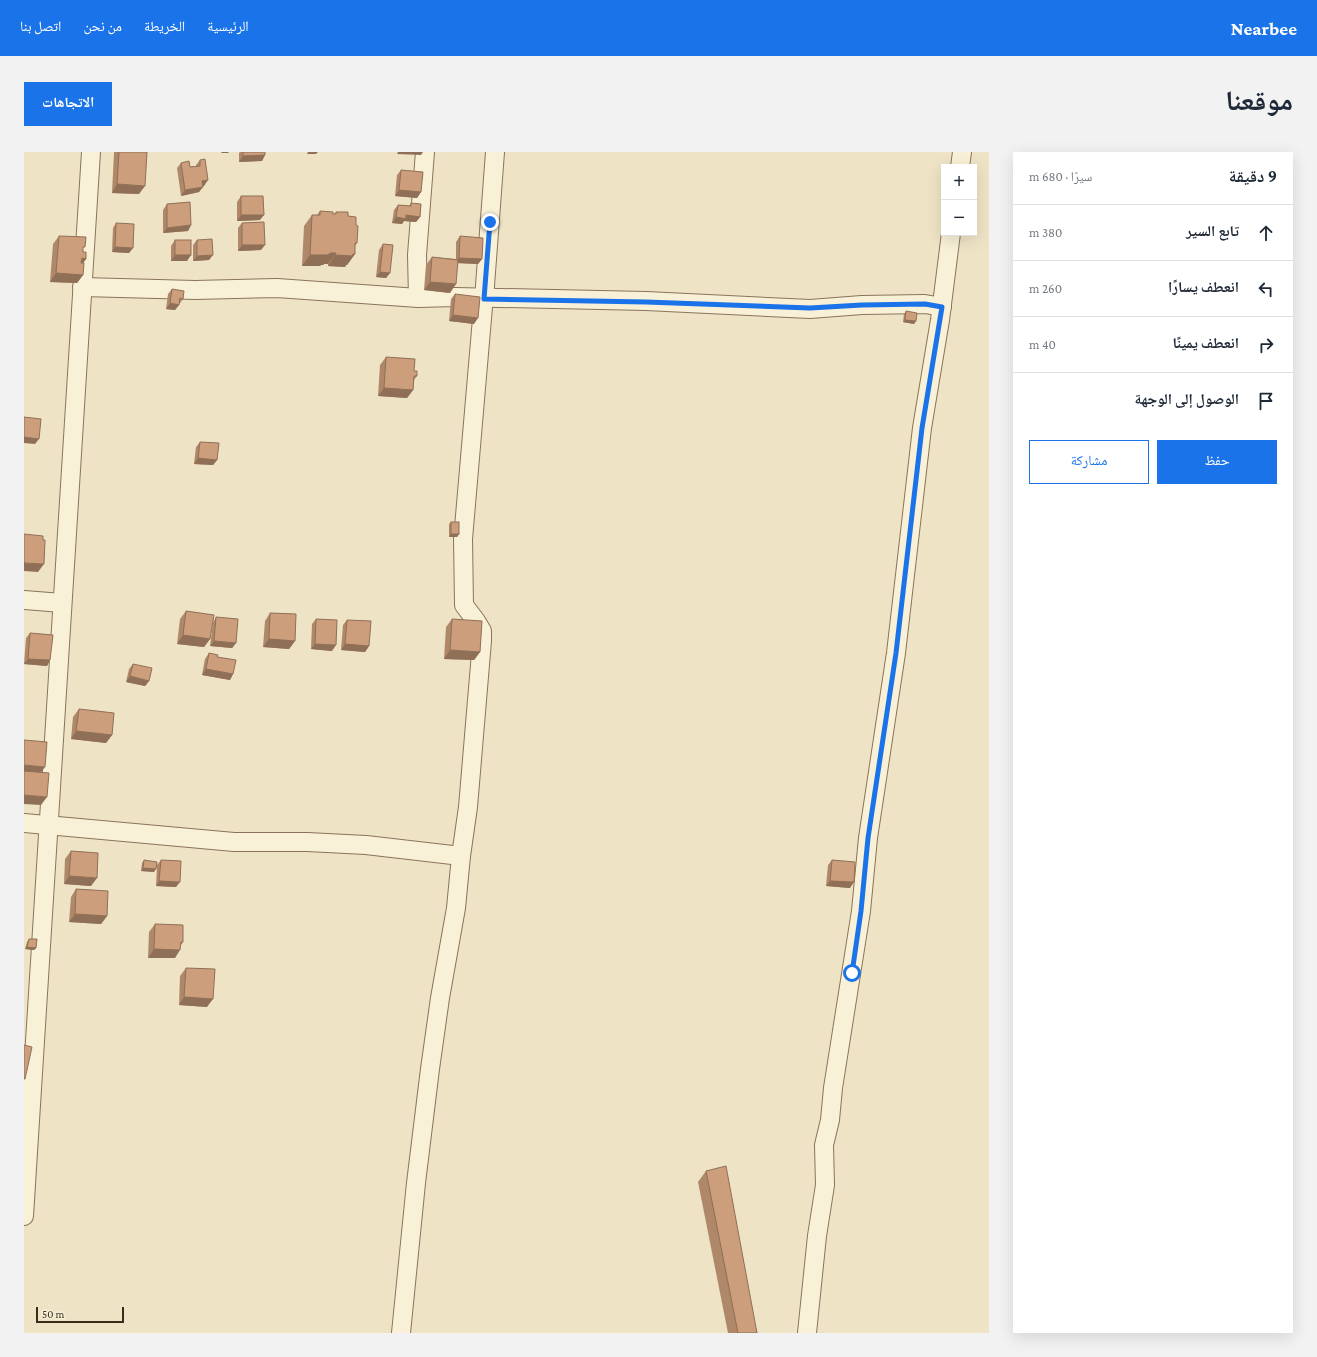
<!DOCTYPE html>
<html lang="ar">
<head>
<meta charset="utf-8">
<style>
  :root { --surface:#fff; --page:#f2f2f3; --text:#1f2937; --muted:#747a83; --line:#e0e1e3; --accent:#1a73e8 }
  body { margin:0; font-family:"Crimson Pro","Noto Naskh Arabic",serif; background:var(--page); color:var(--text); direction:rtl }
  .controls { position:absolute; right:12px; top:12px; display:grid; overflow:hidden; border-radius:0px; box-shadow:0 4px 16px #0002 }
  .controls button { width:36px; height:36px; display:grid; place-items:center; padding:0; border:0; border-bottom:1px solid var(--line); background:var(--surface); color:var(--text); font:20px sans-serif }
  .scale { position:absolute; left:12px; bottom:10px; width:88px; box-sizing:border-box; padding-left:4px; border:2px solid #392c1f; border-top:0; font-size:11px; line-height:14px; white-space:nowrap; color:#392c1f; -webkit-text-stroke:3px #f5edd4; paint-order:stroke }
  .stop { position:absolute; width:12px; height:12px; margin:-9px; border:3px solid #1a73e8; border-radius:50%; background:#fff }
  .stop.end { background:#1a73e8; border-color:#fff; box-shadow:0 1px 4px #0008 }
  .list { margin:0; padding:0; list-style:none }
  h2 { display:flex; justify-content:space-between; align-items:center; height:52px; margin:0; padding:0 16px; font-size:17px }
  h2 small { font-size:13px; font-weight:400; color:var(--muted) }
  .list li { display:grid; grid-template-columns:26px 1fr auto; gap:12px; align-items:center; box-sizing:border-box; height:56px; padding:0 16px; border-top:1px solid var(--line) }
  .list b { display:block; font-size:15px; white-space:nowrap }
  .list em { font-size:13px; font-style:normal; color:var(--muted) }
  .actions { display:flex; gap:8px; padding:12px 16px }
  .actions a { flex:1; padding:9px 0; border:1px solid var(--accent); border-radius:0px; text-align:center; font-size:14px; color:var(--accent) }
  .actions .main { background:var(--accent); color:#fff }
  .icon { flex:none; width:22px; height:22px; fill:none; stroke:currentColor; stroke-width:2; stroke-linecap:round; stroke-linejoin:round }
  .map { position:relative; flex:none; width:965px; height:1181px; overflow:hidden; direction:ltr; border-radius:0px }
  header { display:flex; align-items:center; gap:24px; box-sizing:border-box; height:56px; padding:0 20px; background:var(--accent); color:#fff }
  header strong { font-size:19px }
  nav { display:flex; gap:22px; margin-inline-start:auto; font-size:14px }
  .intro { display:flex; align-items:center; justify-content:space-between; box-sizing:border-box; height:96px; padding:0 24px }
  h1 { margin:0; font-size:28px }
  .button { padding:10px 18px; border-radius:0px; background:var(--accent); color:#fff; font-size:14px; font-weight:700 }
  main { display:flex; gap:24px; padding:0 24px }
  aside { flex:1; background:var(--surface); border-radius:0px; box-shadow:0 4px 16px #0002 }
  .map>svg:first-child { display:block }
</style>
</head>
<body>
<header>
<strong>Nearbee</strong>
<nav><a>الرئيسية</a><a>الخريطة</a><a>من نحن</a><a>اتصل بنا</a></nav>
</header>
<div class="intro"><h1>موقعنا</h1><a class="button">الاتجاهات</a></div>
<main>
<aside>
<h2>9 دقيقة<small>سيرًا · 680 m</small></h2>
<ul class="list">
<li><svg class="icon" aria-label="ahead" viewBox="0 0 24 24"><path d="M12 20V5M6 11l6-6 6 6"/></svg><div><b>تابع السير</b></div><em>380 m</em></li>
<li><svg class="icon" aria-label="left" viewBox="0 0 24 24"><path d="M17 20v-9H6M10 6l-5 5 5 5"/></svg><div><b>انعطف يسارًا</b></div><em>260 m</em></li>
<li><svg class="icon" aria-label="right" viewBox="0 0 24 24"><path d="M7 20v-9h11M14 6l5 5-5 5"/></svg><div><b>انعطف يمينًا</b></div><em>40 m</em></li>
<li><svg class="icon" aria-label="arrive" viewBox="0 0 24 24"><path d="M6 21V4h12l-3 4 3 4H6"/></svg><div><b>الوصول إلى الوجهة</b></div></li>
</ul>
<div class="actions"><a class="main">حفظ</a><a>مشاركة</a></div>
</aside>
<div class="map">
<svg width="965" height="1181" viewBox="0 0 965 1181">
  <rect width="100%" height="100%" fill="#eee3c5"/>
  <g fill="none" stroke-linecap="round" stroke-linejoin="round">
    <defs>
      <g id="minor">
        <path d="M936,15L938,0"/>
        <path d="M58,135L171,138L253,136L394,146L432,145L622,149L786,157L838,153L901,152L918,155"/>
        <path d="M394,146L393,103L401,0"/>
        <path d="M0,448L38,451"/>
        <path d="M0,671L210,690H283L342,693L437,704"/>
        <path d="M0,1064L67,0"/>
        <path d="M377,1181L392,1031L406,917L416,846L432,756L437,704L444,655L458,489V479L452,469L440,453L439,387L459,155L460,147L471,0"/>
        <path d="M783,1181L793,1084L801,1033L800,993L806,968L809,936L837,759L844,686L872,501L898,276L916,168L927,81"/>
      </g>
    </defs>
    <use href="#minor" stroke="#89745b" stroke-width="20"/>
    <use href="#minor" stroke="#f9f0d8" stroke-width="18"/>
  </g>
  <g fill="#af886a">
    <path d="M90,0H123L115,42L88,41L90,1Z"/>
    <path d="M216,0H241V3L238,9L215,10V1Z"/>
    <path d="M176,8L180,34H179L175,40L157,44L153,16L157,11L166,15L172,14V13Z"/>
    <path d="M377,18L397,40L393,46L371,44L373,23Z"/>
    <path d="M217,44L236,68L213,69V50Z"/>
    <path d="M387,51L396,65L392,70L380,69L378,72L368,71L370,58L374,53L385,54Z"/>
    <path d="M143,52L167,73L164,79L139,81V58Z"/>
    <path d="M296,59L311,62L312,60L324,64L332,73L333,91L331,94V102L323,113H322L321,115L304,114V112H300L299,113H297L296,114H278L280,74L288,63H293Z"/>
    <path d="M92,71L109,96L105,101L88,100L89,76Z"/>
    <path d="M218,71L237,98L214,99V76Z"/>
    <path d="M35,84L59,99L62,107L59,111V123L53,131L26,130L29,92Z"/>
    <path d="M436,84L458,107L454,112L434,111L426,141L400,138L402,113L408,105L432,107V90Z"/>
    <path d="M151,88L163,109H147V94Z"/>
    <path d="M173,88L185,108L169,109V93Z"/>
    <path d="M359,92L366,121L362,126L352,125L355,98Z"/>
    <path d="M148,137L159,147L151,158L142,157L144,142Z"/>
    <path d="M431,142L450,172L425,169L427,147Z"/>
    <path d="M882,159L892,169L890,172L879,170L880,162Z"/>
    <path d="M362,205L390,219L393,224L390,228L389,238L383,246L354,244L356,213Z"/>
    <path d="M176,290L193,308L189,313L170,312L172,295Z"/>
    <path d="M427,370L435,382L433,385H425V372Z"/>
    <path d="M162,459L186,487L180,495L153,492L156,467Z"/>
    <path d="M246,461L271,489L265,497L239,495L241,469Z"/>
    <path d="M192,465L212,491L208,496L186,494L189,471Z"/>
    <path d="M292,467L308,499L287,497L288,472Z"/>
    <path d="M428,467L456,500L450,508L420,507L422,475Z"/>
    <path d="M323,468L345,494L341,500L317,498L319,473Z"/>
    <path d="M6,481L26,508L23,514L0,512L2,486Z"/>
    <path d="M185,501L209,522L206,528L178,523L181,507Z"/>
    <path d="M109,512L125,529L121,534L102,530L105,517Z"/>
    <path d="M55,557L88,583L82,591L47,587L49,565Z"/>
    <path d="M47,699L67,734L40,732L41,707Z"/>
    <path d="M120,708L130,720L117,719L118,711Z"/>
    <path d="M137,708L152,735L132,734L133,713Z"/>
    <path d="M808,708L826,736L802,734L804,713Z"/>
    <path d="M52,737L83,764L77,772L45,770L47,745Z"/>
    <path d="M131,772L156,793L151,806H124L125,780Z"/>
    <path d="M5,787L12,796L10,798L1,797L3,790Z"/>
    <path d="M162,816L183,855L155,853L156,824Z"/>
    <path d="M682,1019L733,1181H704L674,1030Z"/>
  </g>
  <g fill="#8f6f56">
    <path d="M198,0H205L204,1H197Z"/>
    <path d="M284,0H294L292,2H283Z"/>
    <path d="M374,0H399L397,3L373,2Z"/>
    <path d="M241,3L238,9L215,10L219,4Z"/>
    <path d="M184,28L180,34L174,35L178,29Z"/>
    <path d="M93,32L121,34L115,42L88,41Z"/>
    <path d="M179,35L175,40L157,44L161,38Z"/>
    <path d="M375,38L397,40L393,46L371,44Z"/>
    <path d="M217,63H240L236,68L213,69Z"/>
    <path d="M382,63L396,65L392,70L380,69L378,72L368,71L372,65Z"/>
    <path d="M167,73L164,79L139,81L143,76Z"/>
    <path d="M218,93H241L237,98L214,99Z"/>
    <path d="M91,95L109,96L105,101L88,100Z"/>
    <path d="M306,101H312L304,112H300L299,113H297L296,114H278L286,103L304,102Z"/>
    <path d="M331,102L323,113H322L321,115L304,114L311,103Z"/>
    <path d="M151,103H167L163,109H147Z"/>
    <path d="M189,103L185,108L169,109L173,104Z"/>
    <path d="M58,106L62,107L56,115Z"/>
    <path d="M435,106L458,107L454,112L431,111Z"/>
    <path d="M356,120L366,121L362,126L352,125Z"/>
    <path d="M32,121L59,123L53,131L26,130Z"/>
    <path d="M406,130L432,132L426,141L400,138Z"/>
    <path d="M146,151L155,153L151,158L142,157Z"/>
    <path d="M429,163L454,166L450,172L425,169Z"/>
    <path d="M881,168L892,169L890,172L879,170Z"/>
    <path d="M360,236L389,238L383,246L354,244Z"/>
    <path d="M0,285L15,287L11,292L0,291Z"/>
    <path d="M174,306L193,308L189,313L170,312Z"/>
    <path d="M427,382H435L433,385H425Z"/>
    <path d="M0,411L20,412L14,420L0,419Z"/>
    <path d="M159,483L186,487L180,495L153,492Z"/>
    <path d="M245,487L271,489L265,497L239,495Z"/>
    <path d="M190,489L212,491L208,496L186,494Z"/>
    <path d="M291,492L312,493L308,499L287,497Z"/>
    <path d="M321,492L345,494L341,500L317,498Z"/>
    <path d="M426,498L456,500L450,508L420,507Z"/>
    <path d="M4,507L26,508L23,514L0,512Z"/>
    <path d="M182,517L209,522L206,528L178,523Z"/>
    <path d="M106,524L125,529L121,534L102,530Z"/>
    <path d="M52,579L88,583L82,591L47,587Z"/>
    <path d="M0,613L21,615L15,623L0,621Z"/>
    <path d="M0,643L23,645L17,653L0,652Z"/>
    <path d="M119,716L132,717L130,720L117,719Z"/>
    <path d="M45,724L73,726L67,734L40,732Z"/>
    <path d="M135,729L156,730L152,735L132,734Z"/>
    <path d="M806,729L830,730L826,736L802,734Z"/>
    <path d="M51,762L83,764L77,772L45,770Z"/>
    <path d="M157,790H159L153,798H156L151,806H124L130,797Z"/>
    <path d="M3,795L12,796L10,798L1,797Z"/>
    <path d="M160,845L189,847L183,855L155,853Z"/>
  </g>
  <g fill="#cc9e7b" stroke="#8f6f56">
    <path d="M95,0H123L121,34L93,32Z"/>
    <path d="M219,0H241V3L219,4Z"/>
    <path d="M181,7L184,28L178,29L179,35L161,38L157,11L165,9L166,15L176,14V8Z"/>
    <path d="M377,18L399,20L397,40L375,38Z"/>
    <path d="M217,44H239L240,63H217Z"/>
    <path d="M166,50L167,73L143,76V52Z"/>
    <path d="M387,51L397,52L396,65L382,63V67L372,65L374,53L387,54Z"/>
    <path d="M296,59L309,60V62H312V60H324V64L332,65V73L334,74L333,91H331V102H329L328,104L311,103L312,101H306V103L304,102V103H286L288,63H296Z"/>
    <path d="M240,70L241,93H218V71Z"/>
    <path d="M92,71L110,72L109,96L91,95Z"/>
    <path d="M35,84L62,85L61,95H59V100H62V107L58,106L57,111H60L59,123L32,121Z"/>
    <path d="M436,84L459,86L458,107L435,106Z"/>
    <path d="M188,87L189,103L173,104V88Z"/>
    <rect x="151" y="88" width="16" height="15"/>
    <path d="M359,92L369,93L366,121L356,120Z"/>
    <path d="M408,105L434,108L432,132L406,130Z"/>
    <path d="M148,137L160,139L159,147L156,146L155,153L146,151Z"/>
    <path d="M431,142L456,145L454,166L429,163Z"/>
    <path d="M882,159L893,161L892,169L881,168Z"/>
    <path d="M362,205L391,207L390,219H393V224H390L389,238L360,236Z"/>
    <path d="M0,265L17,267L15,287L0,285Z"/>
    <path d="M176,290L195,291L193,308L174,306Z"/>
    <rect x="427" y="370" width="8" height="12"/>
    <path d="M0,382L19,384V388H21L20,412L0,411Z"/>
    <path d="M162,459L190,463L186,487L159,483Z"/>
    <path d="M246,461L272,462L271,489L245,487Z"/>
    <path d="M192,465L214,467L212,491L190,489Z"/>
    <path d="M292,467L313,468L312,493L291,492Z"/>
    <path d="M428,467L458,469L456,500L426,498Z"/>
    <path d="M323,468L347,469L345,494L321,492Z"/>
    <path d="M6,481L29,483L26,508L4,507Z"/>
    <path d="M185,501L194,503L193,505L212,508L209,522L182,517Z"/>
    <path d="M109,512L128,516L125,529L106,524Z"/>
    <path d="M55,557L90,561L88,583L52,579Z"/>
    <path d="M0,588L23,590L21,615L0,613Z"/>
    <path d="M0,619L25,621L23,645L0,643Z"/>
    <path d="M47,699L74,701L73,726L45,724Z"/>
    <path d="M120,708L133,710L132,717L119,716Z"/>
    <path d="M137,708L157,709L156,730L135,729Z"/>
    <path d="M808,708L831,710L830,730L806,729Z"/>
    <path d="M52,737L84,739L83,764L51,762Z"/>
    <path d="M131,772L159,773V790H157L156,798L130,797Z"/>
    <path d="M5,787H13L12,796L3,795Z"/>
    <path d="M162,816L191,817L189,847L160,845Z"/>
    <path d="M0,893L8,895L1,927H0Z"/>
    <path d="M702,1014L733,1181H714L682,1019Z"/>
  </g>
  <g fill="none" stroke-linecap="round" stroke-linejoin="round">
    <path stroke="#1a73e8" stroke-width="5" d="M466,70L460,147L622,150L786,156L838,153L901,152L918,155L898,276L872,501L844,686L837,759L828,821"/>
  </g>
</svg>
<div class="controls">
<button>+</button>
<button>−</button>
</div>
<div class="scale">50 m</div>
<div class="stop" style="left:828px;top:821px"></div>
<div class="stop end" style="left:466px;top:70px"></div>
</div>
</main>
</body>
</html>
